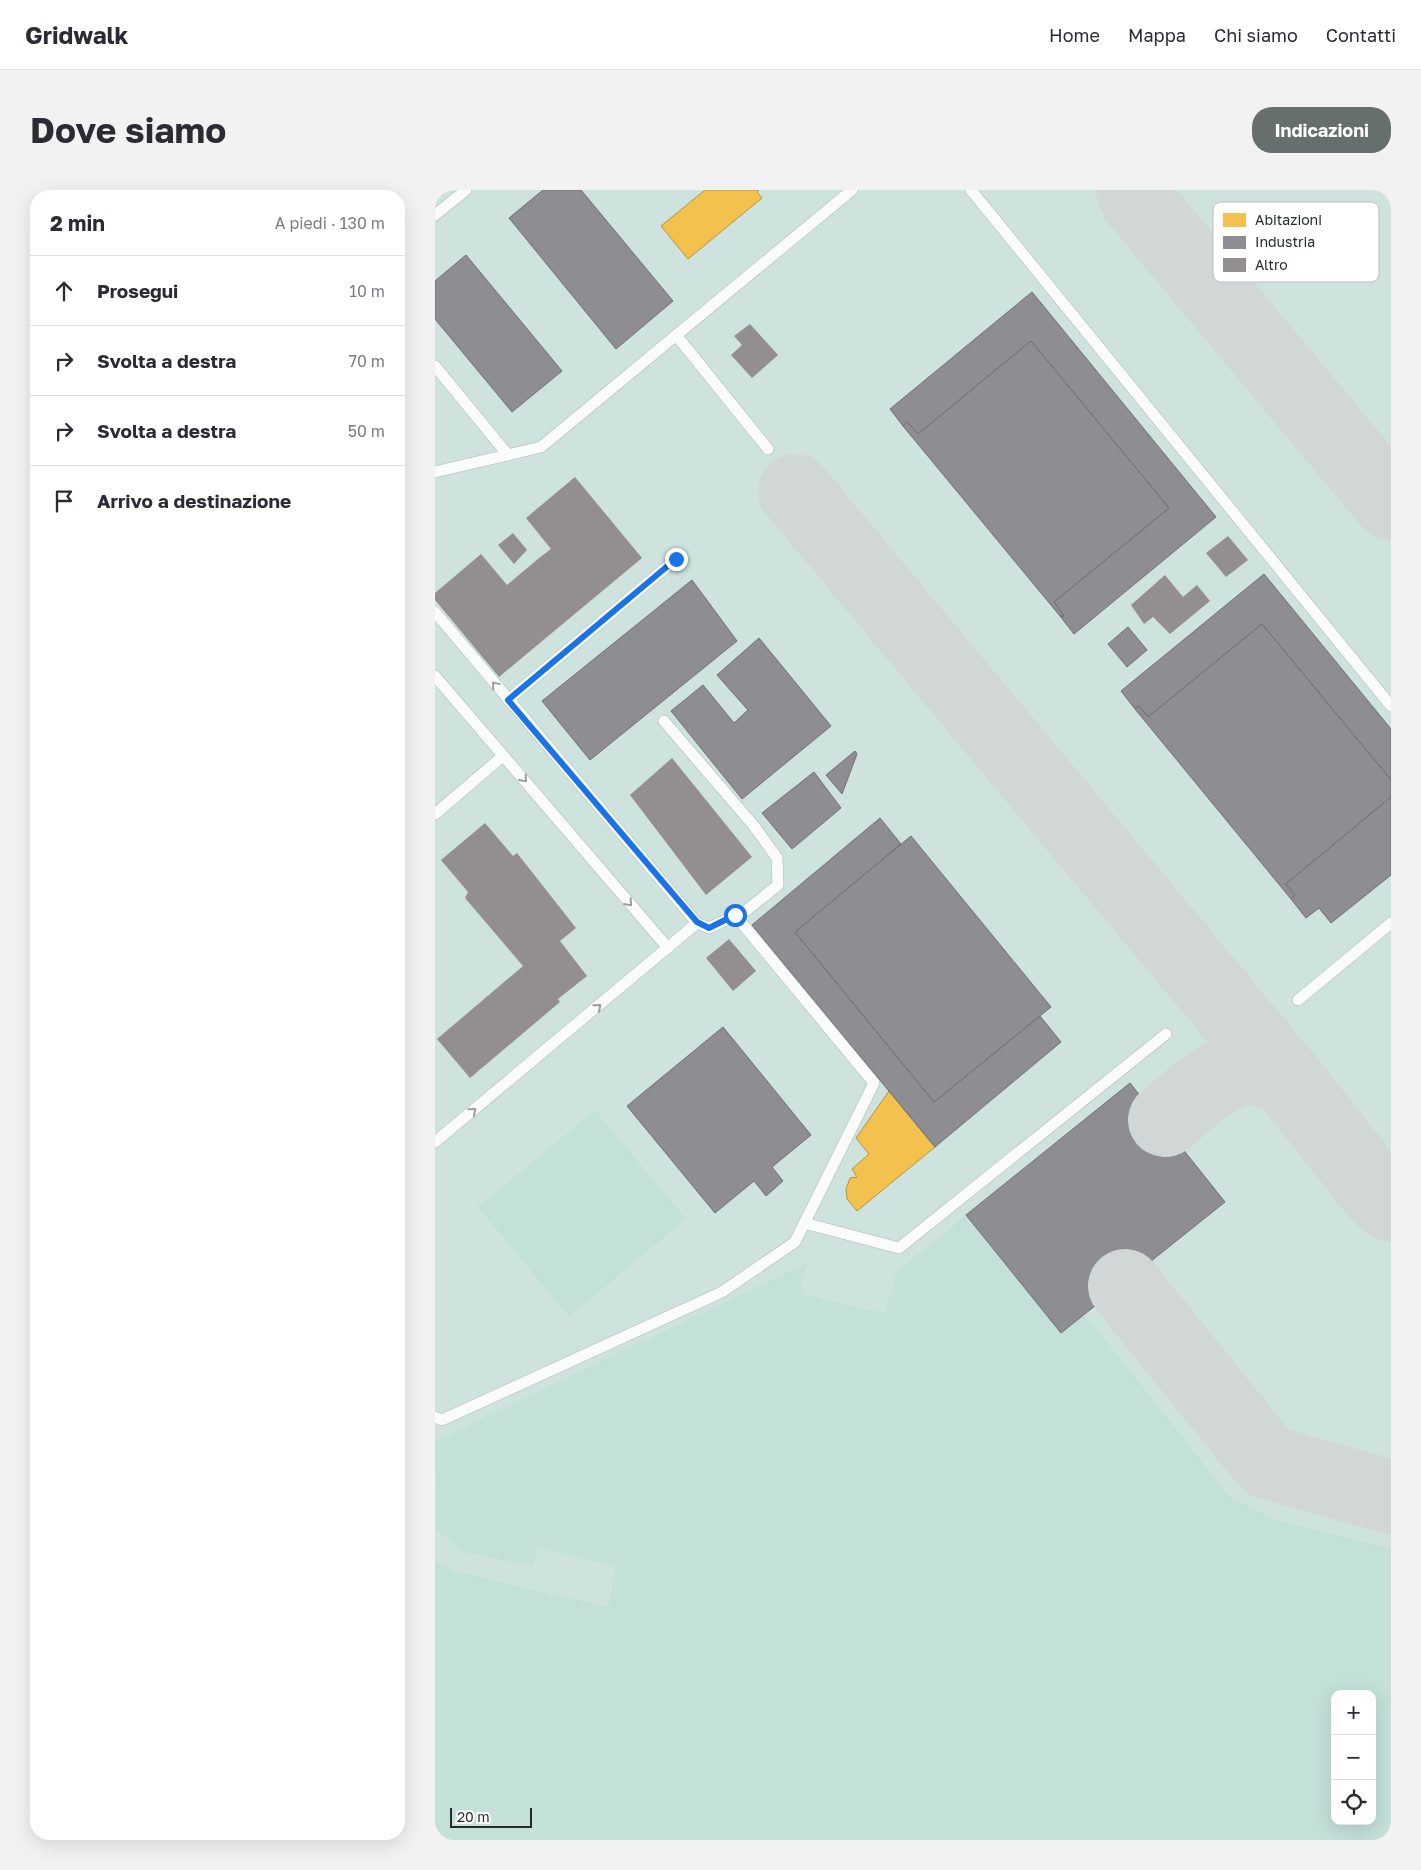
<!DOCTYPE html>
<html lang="it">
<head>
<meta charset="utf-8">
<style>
  :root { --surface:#fff; --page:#f2f2f3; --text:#2b2b33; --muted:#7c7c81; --line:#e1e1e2; --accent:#666f6d }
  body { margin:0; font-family:"Golos Text",sans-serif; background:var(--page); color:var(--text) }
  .controls { position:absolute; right:15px; bottom:15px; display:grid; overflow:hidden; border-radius:10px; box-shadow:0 5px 20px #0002 }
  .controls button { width:45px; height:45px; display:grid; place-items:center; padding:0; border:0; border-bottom:1px solid var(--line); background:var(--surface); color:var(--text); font:25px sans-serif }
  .scale { position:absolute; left:15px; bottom:12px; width:82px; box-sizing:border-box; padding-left:5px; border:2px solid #242c2a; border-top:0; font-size:14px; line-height:18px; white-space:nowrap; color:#242c2a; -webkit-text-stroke:4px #fff; paint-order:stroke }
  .stop { position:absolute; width:15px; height:15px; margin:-11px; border:4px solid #1a73e8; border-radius:50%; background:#fff }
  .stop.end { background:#1a73e8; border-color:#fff; box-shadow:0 1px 5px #0008 }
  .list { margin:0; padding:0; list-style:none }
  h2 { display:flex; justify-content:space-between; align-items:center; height:65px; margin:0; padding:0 20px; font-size:21px }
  h2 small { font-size:16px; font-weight:400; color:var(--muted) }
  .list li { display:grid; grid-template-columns:32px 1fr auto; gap:15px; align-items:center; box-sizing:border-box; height:70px; padding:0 20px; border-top:1px solid var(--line) }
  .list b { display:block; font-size:19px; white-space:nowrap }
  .list em { font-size:16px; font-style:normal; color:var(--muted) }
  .icon { flex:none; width:28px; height:28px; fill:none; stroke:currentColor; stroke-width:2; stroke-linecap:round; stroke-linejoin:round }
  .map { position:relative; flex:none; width:956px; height:1650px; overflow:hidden; border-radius:20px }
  header { display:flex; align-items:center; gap:30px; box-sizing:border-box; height:70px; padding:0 25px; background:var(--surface); border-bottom:1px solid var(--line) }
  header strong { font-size:24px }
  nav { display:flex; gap:28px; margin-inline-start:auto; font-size:18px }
  .intro { display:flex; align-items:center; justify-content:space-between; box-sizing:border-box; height:120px; padding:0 30px }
  h1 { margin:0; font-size:35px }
  .button { padding:12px 22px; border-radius:20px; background:var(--accent); color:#fff; font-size:18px; font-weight:700 }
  main { display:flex; gap:30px; padding:0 30px }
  aside { flex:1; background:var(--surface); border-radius:20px; box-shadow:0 5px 20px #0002 }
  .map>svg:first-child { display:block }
</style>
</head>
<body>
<header>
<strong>Gridwalk</strong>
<nav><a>Home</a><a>Mappa</a><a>Chi siamo</a><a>Contatti</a></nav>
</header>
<div class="intro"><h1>Dove siamo</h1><a class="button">Indicazioni</a></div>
<main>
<aside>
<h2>2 min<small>A piedi · 130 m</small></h2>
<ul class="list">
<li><svg class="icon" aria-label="ahead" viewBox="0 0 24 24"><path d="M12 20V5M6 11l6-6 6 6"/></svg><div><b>Prosegui</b></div><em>10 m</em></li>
<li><svg class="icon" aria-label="right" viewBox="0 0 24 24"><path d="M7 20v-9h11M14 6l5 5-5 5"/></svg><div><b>Svolta a destra</b></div><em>70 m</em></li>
<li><svg class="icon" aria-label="right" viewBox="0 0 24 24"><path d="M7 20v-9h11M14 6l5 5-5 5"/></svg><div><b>Svolta a destra</b></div><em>50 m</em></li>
<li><svg class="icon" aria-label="arrive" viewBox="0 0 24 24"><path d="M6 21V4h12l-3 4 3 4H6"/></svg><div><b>Arrivo a destinazione</b></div></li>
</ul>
</aside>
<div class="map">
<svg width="956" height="1650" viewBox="0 0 956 1650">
  <rect width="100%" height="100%" fill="#e1ece9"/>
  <path fill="#cee3de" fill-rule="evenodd" d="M0,0H956V1650H0ZM900,1504H937V1631H900Z"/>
  <g fill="#c3e0d9" fill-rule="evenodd">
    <path d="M160,920L251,1029L134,1127L43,1017Z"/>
    <path d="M531,1025L626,1143L650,1124L794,1306L842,1330L956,1359V1650H0V1371L23,1382L173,1417L180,1377L102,1358L98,1376L28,1362L1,1339L0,1251L372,1073L365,1104L450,1123L462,1081ZM900,1504H937V1631H900Z"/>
  </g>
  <g fill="#f2c14e" stroke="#b49443">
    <path d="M270,0H324L322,2L327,8L253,69L226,36Z"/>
    <path d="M454,901L500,957L422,1021L412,1009L411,999L415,988L422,987L417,979L434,964L421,948Z"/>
  </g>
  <g fill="#8d8d92" stroke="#6e7073">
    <path d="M108,0H146L238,111L181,159L74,28Z"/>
    <path d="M31,65L127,181L77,222L0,129V91Z"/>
    <path d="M597,102L781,327L639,444L625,426H629L619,412L734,318L596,151L483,244L472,232L468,236L455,219Z"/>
    <path d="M596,151L734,318L619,412L629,426H625L468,236L472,232L483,244Z"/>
    <path d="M829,384L956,539V590L827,434L713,527L704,516L700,519L686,501Z"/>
    <path d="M257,390L302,451L155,570L107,511Z"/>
    <path d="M827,434L956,590V607L851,694L860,705L856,709L700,519L704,516L713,527Z"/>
    <path d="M693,437L712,460L692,477L673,454Z"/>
    <path d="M324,448L396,536L307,609L236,521L268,495L299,533L313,520L282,485Z"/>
    <path d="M420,561L422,564L407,604L391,585Z"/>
    <path d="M379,582L406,618L357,659L327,623Z"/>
    <path d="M956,607V685L896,733L884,718L871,728L856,709L860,705L851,694Z"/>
    <path d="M445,628L466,654L360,742L499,912L605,826L626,852L500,957L317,735Z"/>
    <path d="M476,646L616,817L499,912L360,742Z"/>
    <path d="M288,837L376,945L337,977L348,991L331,1006L319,991L280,1023L192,916Z"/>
    <path d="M695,893L790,1012L626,1143L531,1025Z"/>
  </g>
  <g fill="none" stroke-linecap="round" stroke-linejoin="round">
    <g stroke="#d0d7d6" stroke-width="74">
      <path d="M698,0L702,10L956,314"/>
      <path d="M360,301L850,887L943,1004L956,1015"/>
      <path d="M730,930C752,912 786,878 816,878C827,879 840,884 850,887"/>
      <path d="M690,1096L832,1272L956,1307"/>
    </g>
  </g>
  <g fill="#938e90">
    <path d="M315,134L343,165L317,188L296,165L307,155L299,146Z"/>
    <path d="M140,287L207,368L64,487L0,410V403L46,364L72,395L104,368L116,359L91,328Z"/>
    <path d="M78,343L92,360L79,374L63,355Z"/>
    <path d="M793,346L813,370L791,387L771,363Z"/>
    <path d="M730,385L748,407L762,395L775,411L735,444L718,427L709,434L696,415Z"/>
    <path d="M237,568L317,667L271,705L195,605Z"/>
    <path d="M50,633L78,666L82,663L141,738L125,751L152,786L123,809L125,812L35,888L2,849L88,776L30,708L33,702L6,670Z"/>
    <path d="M294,749L321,781L298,801L271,768Z"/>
  </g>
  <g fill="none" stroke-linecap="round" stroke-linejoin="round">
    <defs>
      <g id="lane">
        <path d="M536,0L956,516"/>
        <path d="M0,25L31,0"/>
        <path d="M241,145L333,259"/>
        <path d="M0,176L73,265"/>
        <path d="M0,282L106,257L417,0"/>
        <path d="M0,422L262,733L274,738L312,720L343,695L342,668L319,636L229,531"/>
        <path d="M0,486L233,758"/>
        <path d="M73,510L241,369"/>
        <path d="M0,624L68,566"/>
        <path d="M863,810L956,733"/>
        <path d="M0,952L262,733"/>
        <path d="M369,1033L464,1058L731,844"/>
        <path d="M0,1227L7,1230L287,1102L360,1052L439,893L300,725"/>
      </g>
    </defs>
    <use href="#lane" stroke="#b0b8b6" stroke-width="12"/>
    <use href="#lane" stroke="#fafcfc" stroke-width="11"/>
  </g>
  <defs><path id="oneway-chevron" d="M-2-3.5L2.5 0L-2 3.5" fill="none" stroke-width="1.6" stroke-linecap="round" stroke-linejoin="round" transform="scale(1.25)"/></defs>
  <g stroke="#9a9e9e">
    <use href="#oneway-chevron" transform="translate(60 495) rotate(-130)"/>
    <use href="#oneway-chevron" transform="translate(89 589) rotate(49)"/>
    <use href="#oneway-chevron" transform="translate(194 713) rotate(49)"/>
    <use href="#oneway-chevron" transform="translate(163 817) rotate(-40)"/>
    <use href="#oneway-chevron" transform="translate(38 921) rotate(-40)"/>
  </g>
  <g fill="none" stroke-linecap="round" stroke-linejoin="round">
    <path stroke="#1a73e8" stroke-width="6" d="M241,369L73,510L262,732L274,738L300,725"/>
  </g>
  <rect x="778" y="12" width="166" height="80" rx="8" fill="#fff" stroke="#bdc0bf" stroke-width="1"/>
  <rect x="788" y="23" width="23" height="14" fill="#f2c14e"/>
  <rect x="788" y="46" width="23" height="13" fill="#8d8d92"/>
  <rect x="788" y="68" width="23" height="14" fill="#938e90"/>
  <g font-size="14" fill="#242c2a">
    <text x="820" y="35">Abitazioni</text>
    <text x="820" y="57">Industria</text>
    <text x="820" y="80">Altro</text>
  </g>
</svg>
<div class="controls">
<button>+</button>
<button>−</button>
<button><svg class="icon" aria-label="locate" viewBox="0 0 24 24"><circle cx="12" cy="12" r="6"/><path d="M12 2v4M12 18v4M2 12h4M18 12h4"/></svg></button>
</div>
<div class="scale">20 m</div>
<div class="stop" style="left:300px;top:725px"></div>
<div class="stop end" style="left:241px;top:369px"></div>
</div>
</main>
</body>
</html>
